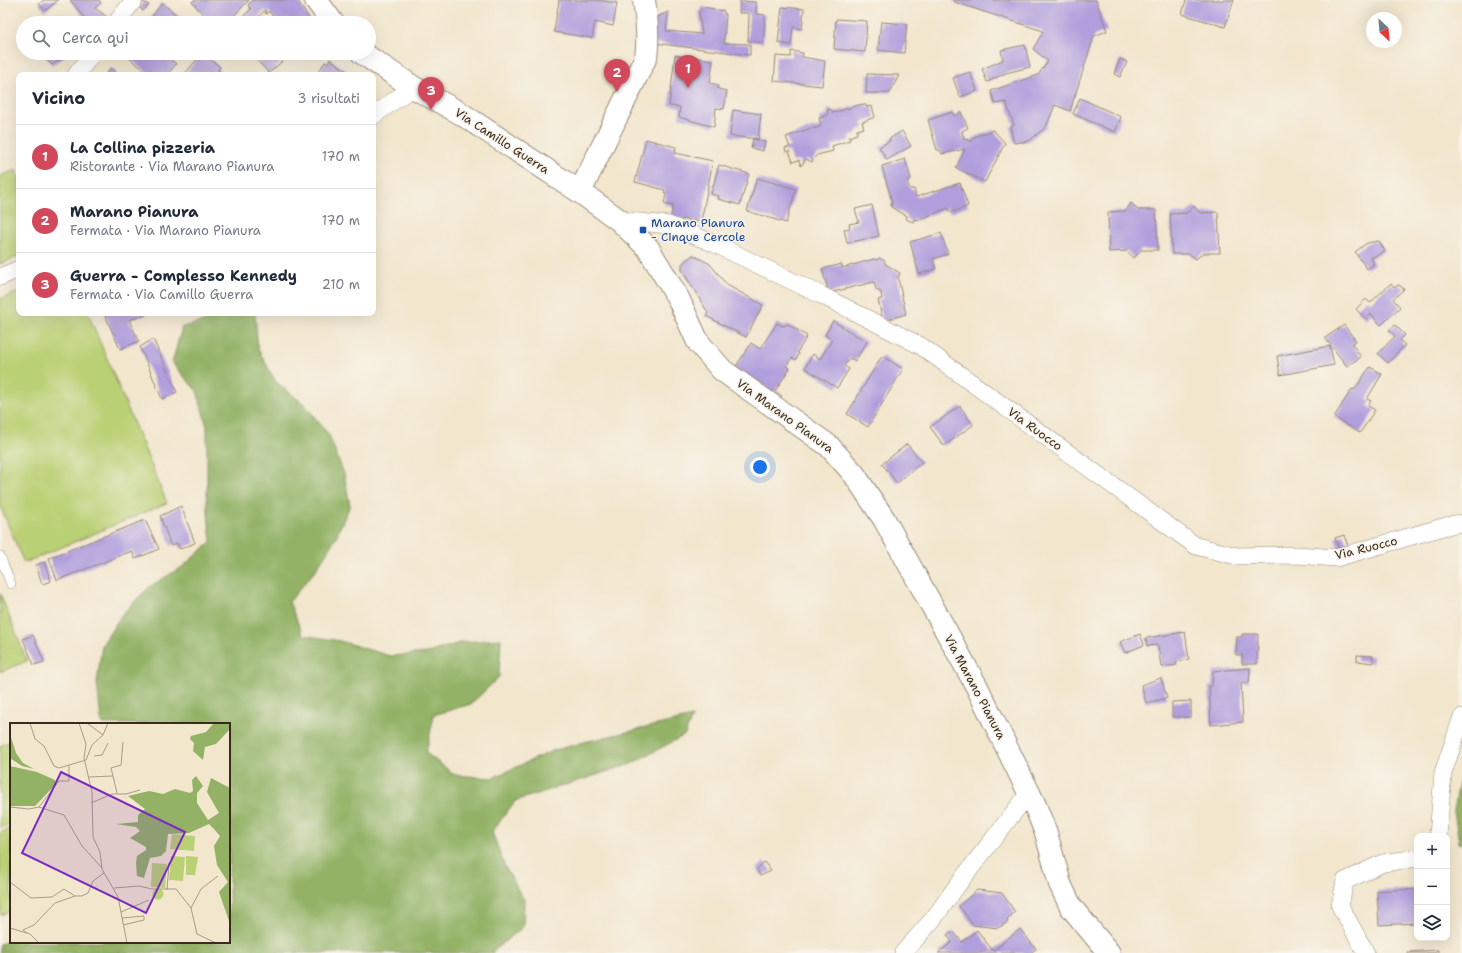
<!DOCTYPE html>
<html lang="it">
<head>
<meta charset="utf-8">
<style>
  :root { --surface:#fff; --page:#f2f2f3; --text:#1f2937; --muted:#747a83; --line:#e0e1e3; --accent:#d1495b }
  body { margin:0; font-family:"Shantell Sans",sans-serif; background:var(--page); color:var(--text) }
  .controls { position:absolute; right:12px; bottom:12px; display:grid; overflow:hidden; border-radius:8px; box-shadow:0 4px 16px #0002 }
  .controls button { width:36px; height:36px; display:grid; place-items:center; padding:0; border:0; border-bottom:1px solid var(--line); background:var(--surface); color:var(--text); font:20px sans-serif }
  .compass { position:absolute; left:1366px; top:12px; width:36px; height:36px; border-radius:50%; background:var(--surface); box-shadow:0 4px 16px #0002; rotate:154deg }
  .you { position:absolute; left:760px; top:467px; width:14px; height:14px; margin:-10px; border:3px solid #fff; border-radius:50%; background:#1a73e8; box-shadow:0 0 0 6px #1a73e833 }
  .badge { display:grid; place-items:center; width:26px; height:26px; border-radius:50%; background:var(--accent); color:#fff; font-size:13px; font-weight:700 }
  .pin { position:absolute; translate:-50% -33px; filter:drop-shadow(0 1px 2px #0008) }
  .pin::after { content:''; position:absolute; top:21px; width:14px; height:12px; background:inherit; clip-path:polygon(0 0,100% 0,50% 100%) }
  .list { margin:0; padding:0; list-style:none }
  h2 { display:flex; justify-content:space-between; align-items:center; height:52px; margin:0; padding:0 16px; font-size:17px }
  h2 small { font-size:13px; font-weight:400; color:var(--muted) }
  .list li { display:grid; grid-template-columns:26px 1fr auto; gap:12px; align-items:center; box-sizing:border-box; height:64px; padding:0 16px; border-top:1px solid var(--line) }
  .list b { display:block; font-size:15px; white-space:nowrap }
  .list p { margin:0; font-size:13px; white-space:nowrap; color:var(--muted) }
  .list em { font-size:13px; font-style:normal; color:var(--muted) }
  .icon { flex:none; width:22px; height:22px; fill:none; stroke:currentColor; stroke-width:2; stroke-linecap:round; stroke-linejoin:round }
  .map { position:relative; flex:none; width:1462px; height:953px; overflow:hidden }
  .search { position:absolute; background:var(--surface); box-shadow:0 4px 16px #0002; left:16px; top:16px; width:360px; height:44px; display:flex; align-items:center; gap:10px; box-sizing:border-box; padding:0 14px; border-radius:22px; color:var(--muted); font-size:15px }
  .panel { position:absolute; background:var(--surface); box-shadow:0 4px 16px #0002; left:16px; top:72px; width:360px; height:244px; border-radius:8px }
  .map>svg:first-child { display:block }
</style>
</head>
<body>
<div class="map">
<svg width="1462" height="953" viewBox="0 0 1462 953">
  <rect width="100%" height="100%" fill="#f7f3e8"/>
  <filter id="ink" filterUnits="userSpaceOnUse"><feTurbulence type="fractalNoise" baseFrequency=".025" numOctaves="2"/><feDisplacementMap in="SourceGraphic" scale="8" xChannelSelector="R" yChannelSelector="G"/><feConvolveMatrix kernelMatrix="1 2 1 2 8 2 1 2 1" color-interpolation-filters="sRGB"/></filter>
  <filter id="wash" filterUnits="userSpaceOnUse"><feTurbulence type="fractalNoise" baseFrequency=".012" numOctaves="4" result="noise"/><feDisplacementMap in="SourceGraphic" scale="16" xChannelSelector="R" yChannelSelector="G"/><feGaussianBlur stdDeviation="0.9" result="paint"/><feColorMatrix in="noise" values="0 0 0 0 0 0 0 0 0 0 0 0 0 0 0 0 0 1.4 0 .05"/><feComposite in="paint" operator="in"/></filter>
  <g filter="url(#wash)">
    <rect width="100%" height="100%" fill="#f2e6cd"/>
    <g fill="#bad075" stroke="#7a7d4a">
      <path d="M16,170L19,178V256L0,264V176Z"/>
      <path d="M19,292V313H88L167,503L24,563L0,506V299Z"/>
      <path d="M0,593L27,661L0,672Z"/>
      <path d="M11,741V824L0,828V746Z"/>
      <path d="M11,828V911L1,915L0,833Z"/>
    </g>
    <g fill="#93b266" stroke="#676e42">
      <path d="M247,313H255L258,349L276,382L305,405L329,435L344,474L350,505L335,539L315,571L289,602L303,635L340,641L390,656L427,653L463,642L501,639L499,677L471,704L434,715L426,753L455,775L492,778L552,751L588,741L692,717L685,735L631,764L515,801L492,832L505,867L524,900L523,927L493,951V953H0V944L11,940V942H229V724H103L101,720L97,683L102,645L122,614L149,587L182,567L211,542L207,504V427L197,391L172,363L182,327L218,318Z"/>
      <path d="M1462,766V844L1459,843L1454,811Z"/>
    </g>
    <g id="blocks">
      <g fill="#b09edd">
        <path d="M44,0H58L45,11L39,4Z"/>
        <path d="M70,0H99L101,3L95,8L107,17L102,23H83L86,20Z"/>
        <path d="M194,0H249L227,23H211L192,2Z"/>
        <path d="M253,0H297L312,23H291L288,18L282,23H278L269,11L266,14L265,10L253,23H236L251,9L248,5Z"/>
        <path d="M559,0H596L617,3L613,26L595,22L592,38L554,32Z"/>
        <path d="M953,0H1096L1107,31L1094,36L1070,111L1055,105L1046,127L1029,141L1014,143L1010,127L1014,125L1006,102L995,104L991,91L1038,75L1048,61L1033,49L1043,32L1040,30L954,2Z"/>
        <path d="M1186,0H1234L1225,27L1182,14Z"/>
        <path d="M740,1L756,2V14L765,15L763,43L748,41L749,13H739Z"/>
        <path d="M143,2L149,5L143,11L139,7Z"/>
        <path d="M162,3L187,23H147Z"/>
        <path d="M703,7L724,11V14H726L724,43L750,44V55L654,43L651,20L668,12L666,31L702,34L699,12Z"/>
        <path d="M782,7L804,9L802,29L793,27L791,45L778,43Z"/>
        <path d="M836,19L867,21L865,52L834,49Z"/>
        <path d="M881,22L907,24L904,53L878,50Z"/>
        <path d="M1025,45L1030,67L1006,73L987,82L982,69L1003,60L1001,50Z"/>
        <path d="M791,51L803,53L802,57L825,61L822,86L774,81L776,56L791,57Z"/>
        <path d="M41,53H66L63,56L65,57L52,65Z"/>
        <path d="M123,53H163L176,64L167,75H150Z"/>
        <path d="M250,53H285L288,56L269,73Z"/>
        <path d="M205,55L220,67L218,70L224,75H184L199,57L200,59Z"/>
        <path d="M675,55L713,60L710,83L718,85V89L727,91L724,109L716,108L714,127L679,117L680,107L669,106Z"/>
        <path d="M330,59L347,71L345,73L347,75H316L325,62L328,63Z"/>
        <path d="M1120,59L1127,62L1120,77L1114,74Z"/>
        <path d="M111,68L116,72L115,75H105Z"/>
        <path d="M970,72L977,91L960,97L953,78Z"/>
        <path d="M867,74L899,75L890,93H866Z"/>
        <path d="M1080,98L1121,117L1115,132L1073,114Z"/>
        <path d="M862,104L866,105V107L872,106L875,117L862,122L864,128L857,130V134L849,137L850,140L832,146L833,151L817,155L813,159L812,162L806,159L801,166L799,160L793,162L789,151L786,152L785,148L790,147L786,137L814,127V129L821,126L819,118L827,115L828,109L832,110L833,113Z"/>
        <path d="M733,110L761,114L758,139L730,136Z"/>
        <path d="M953,112L954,116L961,112L968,128L962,131L964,139L969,140L971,142L974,137L993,130L1005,143L985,182L956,168L965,149L942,154L940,150H937L928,120Z"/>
        <path d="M902,131L911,146L887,160L879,147L890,141L889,139Z"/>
        <path d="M646,139L676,147L675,153L713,161L701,222L682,219L681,222L670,220L673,206L664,204L666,194L664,193L665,190L635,182Z"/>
        <path d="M753,139L765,142L763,151L751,148Z"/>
        <path d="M905,159L911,179L907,181L910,189H914L916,197L960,183L968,206L950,213L948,208L918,220L914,219L913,222L906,219L907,216L891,207L892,202L882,166Z"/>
        <path d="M719,165L749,174L740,205L718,199L719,196L711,194Z"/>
        <path d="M757,178L796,189L786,223L747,211Z"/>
        <path d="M1131,203L1138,210H1156L1158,250H1141L1134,258L1127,251L1109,252L1108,212L1126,211Z"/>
        <path d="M872,205L879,236L847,243L844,229L850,228L849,224L859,222L855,209Z"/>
        <path d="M1194,206L1200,213L1218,212L1220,253H1203L1196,259L1189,254H1172L1170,214L1187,213Z"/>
        <path d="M941,233L948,254L933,259L936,269L919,274L910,242Z"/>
        <path d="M1379,241L1385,251L1371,258L1374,264L1367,269L1355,252L1367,243Z"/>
        <path d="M693,255L710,264L727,285L763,305L746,337L706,316L708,313L682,270V264L685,261Z"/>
        <path d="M879,258L885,261V264L900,273L898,278L906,314L883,321L878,300L882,299L881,292L876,290L874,282L829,293L822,269L842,264V268L874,259L877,260Z"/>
        <path d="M1391,283L1394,287L1399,285L1404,289L1393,299L1400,307L1381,325L1371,314L1366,319L1356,309L1366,299L1370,303Z"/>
        <path d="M104,313H145L146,315L129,320L139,341L120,349Z"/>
        <path d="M833,321L867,342L855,361L850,358L844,366L849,369L837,388L805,368L813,354L820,359L832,340L825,335Z"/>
        <path d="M777,323L783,326L788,324L807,336L797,353H799L796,360L792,358L786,366L790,368L775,391L782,396L777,403L731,374L751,343L760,349Z"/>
        <path d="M1344,325L1356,341L1352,344L1361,357L1347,366L1325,338Z"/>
        <path d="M1395,325L1405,335L1400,340L1405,345L1388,363L1378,354L1395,336L1389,330Z"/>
        <path d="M153,339L177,392L162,399L140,347Z"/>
        <path d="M1330,346L1334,365L1280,375L1277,356Z"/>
        <path d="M882,356L903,369L868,427L847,414Z"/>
        <path d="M1370,367L1382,374L1367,399L1371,401L1368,406L1375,410L1360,433L1334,417L1352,389L1354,390Z"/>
        <path d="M960,406L973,425L944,446L930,427Z"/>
        <path d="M907,444L922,462L897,483L882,464Z"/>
        <path d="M181,506L195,543L180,549L177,543L171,546L160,516Z"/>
        <path d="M145,520L159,549L135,559L132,551L57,580L49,558Z"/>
        <path d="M1344,535L1348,546L1339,549L1335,538Z"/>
        <path d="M44,562L51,581L42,584L36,565Z"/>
        <path d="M1185,632L1189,659L1176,662L1177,665L1161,667L1158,645L1147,646L1146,638Z"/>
        <path d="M1140,634L1144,645L1125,653L1120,642Z"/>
        <path d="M1242,634H1258L1257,664H1242V655H1236L1237,637H1242Z"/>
        <path d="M33,635L44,662L34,665L23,639Z"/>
        <path d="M1357,655L1373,656V663L1357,661Z"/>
        <path d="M1250,668L1249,683H1241L1243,722L1211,725L1209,686H1212L1213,671Z"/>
        <path d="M1161,678L1167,698L1146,703L1141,685Z"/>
        <path d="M1191,701V717H1172V702Z"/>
        <path d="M764,862L771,871L760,876L757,869Z"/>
        <path d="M1417,889V923L1379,925L1377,891Z"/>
        <path d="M977,890L1002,893L1015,912L1007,920L1008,922L998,928L973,925L959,906Z"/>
        <path d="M1020,929L1036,949L1030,953H938L952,942L947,935L953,931L962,942L977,930L993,951Z"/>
        <path d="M1438,950V953H1407V952Z"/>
      </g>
    </g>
  </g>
  <g filter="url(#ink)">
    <use href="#blocks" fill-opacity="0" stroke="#968876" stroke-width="1"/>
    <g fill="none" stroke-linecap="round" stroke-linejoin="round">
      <defs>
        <path id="lane" d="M0,556L11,584"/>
        <g id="street">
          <path d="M116,23L134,0"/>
          <path d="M76,75L93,53"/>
          <path d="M373,116L413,87"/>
          <path d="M619,220L669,225L715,244L821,295L921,346L1196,546L1237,556L1298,555L1336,558L1450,525L1462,523"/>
          <path d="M0,277L19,269"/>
          <path d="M1438,836L1443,773L1462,717"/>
          <path d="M903,953L934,918L959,883L1029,793"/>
          <path d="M1366,953L1340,906L1345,881L1383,863L1417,858"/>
        </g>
        <g id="secondary">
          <path d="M316,0L333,23"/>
          <path d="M362,53L413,87L460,113L580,192L619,220L648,248L678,298L698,342L722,370L829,446L854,474L884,519L977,687L1034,803L1046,833L1060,884L1071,907L1109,953"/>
          <path d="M580,192L646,57C649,38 647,20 644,0"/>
        </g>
      </defs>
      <use href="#lane" stroke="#968876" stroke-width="10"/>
      <use href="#street" stroke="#968876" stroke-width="18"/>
      <use href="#secondary" stroke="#968876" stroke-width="24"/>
      <use href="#lane" stroke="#fff" stroke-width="9"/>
      <use href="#street" stroke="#fff" stroke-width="17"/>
      <use href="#secondary" stroke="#fff" stroke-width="22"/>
    </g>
  </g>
  <rect fill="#1a4fb4" stroke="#f7f3e8" stroke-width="1.5" x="639" y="226" width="8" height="8" rx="2"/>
  <g text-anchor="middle" stroke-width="3" stroke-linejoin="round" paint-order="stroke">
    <g font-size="12" fill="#3b2a1e" stroke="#f7f3e8">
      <text transform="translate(502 141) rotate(33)" y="4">Via Camillo Guerra</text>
      <text transform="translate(785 416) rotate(36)" y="4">Via Marano Pianura</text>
      <text transform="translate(1035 429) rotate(36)" y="4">Via Ruocco</text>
      <text transform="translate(1366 548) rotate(-14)" y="4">Via Ruocco</text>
      <text transform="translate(975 687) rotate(62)" y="4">Via Marano Pianura</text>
    </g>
    <g font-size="12" fill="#164399" stroke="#f7f3e8" text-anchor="start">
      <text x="651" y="227">Marano Pianura<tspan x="651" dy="14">- Cinque Cercole</tspan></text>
    </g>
  </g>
  <g transform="translate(10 723)">
    <rect width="220" height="220" fill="#f2e6cd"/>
    <path d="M162,111L185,113L184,128L160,126ZM161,133L175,134L173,158L159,157ZM176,133L188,134L185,152H176ZM142,140L157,141L155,165L141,164ZM142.5 171a5.5 5.5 0 1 1 11 0a5.5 5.5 0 1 1-11 0Z" fill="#bad075"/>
    <path d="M204,0H220V6L206,21L195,24L193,37L183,28L184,20L180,16L181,13L196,9ZM0,11L6,30L13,40L24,46L12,43L0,35ZM0,43L27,49L45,57L46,61L25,83H0ZM186,53L193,63L187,70V80L198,97L209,90L197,69L201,55L220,65V201L209,169L218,159L207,142L204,123L210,113L204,106L199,101L179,110L158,111L156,128L151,133L140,135L134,155L127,153L126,140L127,133L136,127V124L120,115L130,108L126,104L106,101L128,99V92L135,86L118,73L139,68L153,71L165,66L180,70L183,68L182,57Z" fill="#93b266"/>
    <path fill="none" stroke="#a99b87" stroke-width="1" d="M20,0L25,16L34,23L44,43L49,45L76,37L82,22L93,12L98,0M69,0L76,21L74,35L82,69L83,114L90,129L92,146L108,174L117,220M77,0L93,12M84,33L92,32L98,20M79,54L103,53M107,70L101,45L111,42L113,19M81,80L102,71H116L130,67M0,84L19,86L29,84L54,92L72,123L92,145M29,84L49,58H59V43M0,159L21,175L42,174L54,166L65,173H72L78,170L83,158L94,150M104,165L129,163L142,166H166L181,185M157,167L159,140M111,189L139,177M112,195L134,193V197L113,202M0,205L20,211L29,220M17,210L13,207L24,202L45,180L65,173M206,220L187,211L181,185L191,166L208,153"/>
    <path fill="#7b2cbf" fill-opacity="0.15" stroke="#7b2cbf" stroke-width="2" d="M51,49L175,109L136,190L12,130Z"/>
    <rect width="220" height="220" fill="none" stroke="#3b2a1e" stroke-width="2"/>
  </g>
</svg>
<div class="controls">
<button>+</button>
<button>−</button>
<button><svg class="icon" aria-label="layers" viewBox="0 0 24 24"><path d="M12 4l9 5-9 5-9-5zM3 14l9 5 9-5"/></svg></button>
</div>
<svg class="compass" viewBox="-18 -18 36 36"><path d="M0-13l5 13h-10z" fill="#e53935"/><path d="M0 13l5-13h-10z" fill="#747a83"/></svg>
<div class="you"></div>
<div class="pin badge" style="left:688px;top:88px">1</div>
<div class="pin badge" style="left:617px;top:92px">2</div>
<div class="pin badge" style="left:431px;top:110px">3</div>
<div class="search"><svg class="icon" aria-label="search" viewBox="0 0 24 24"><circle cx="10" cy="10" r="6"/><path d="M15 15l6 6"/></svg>Cerca qui</div>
<section class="panel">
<h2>Vicino<small>3 risultati</small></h2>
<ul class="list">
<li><span class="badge">1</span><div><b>La Collina pizzeria</b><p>Ristorante · Via Marano Pianura</p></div><em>170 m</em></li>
<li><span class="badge">2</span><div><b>Marano Pianura</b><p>Fermata · Via Marano Pianura</p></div><em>170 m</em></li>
<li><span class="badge">3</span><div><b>Guerra - Complesso Kennedy</b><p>Fermata · Via Camillo Guerra</p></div><em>210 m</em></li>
</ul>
</section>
</div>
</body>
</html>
